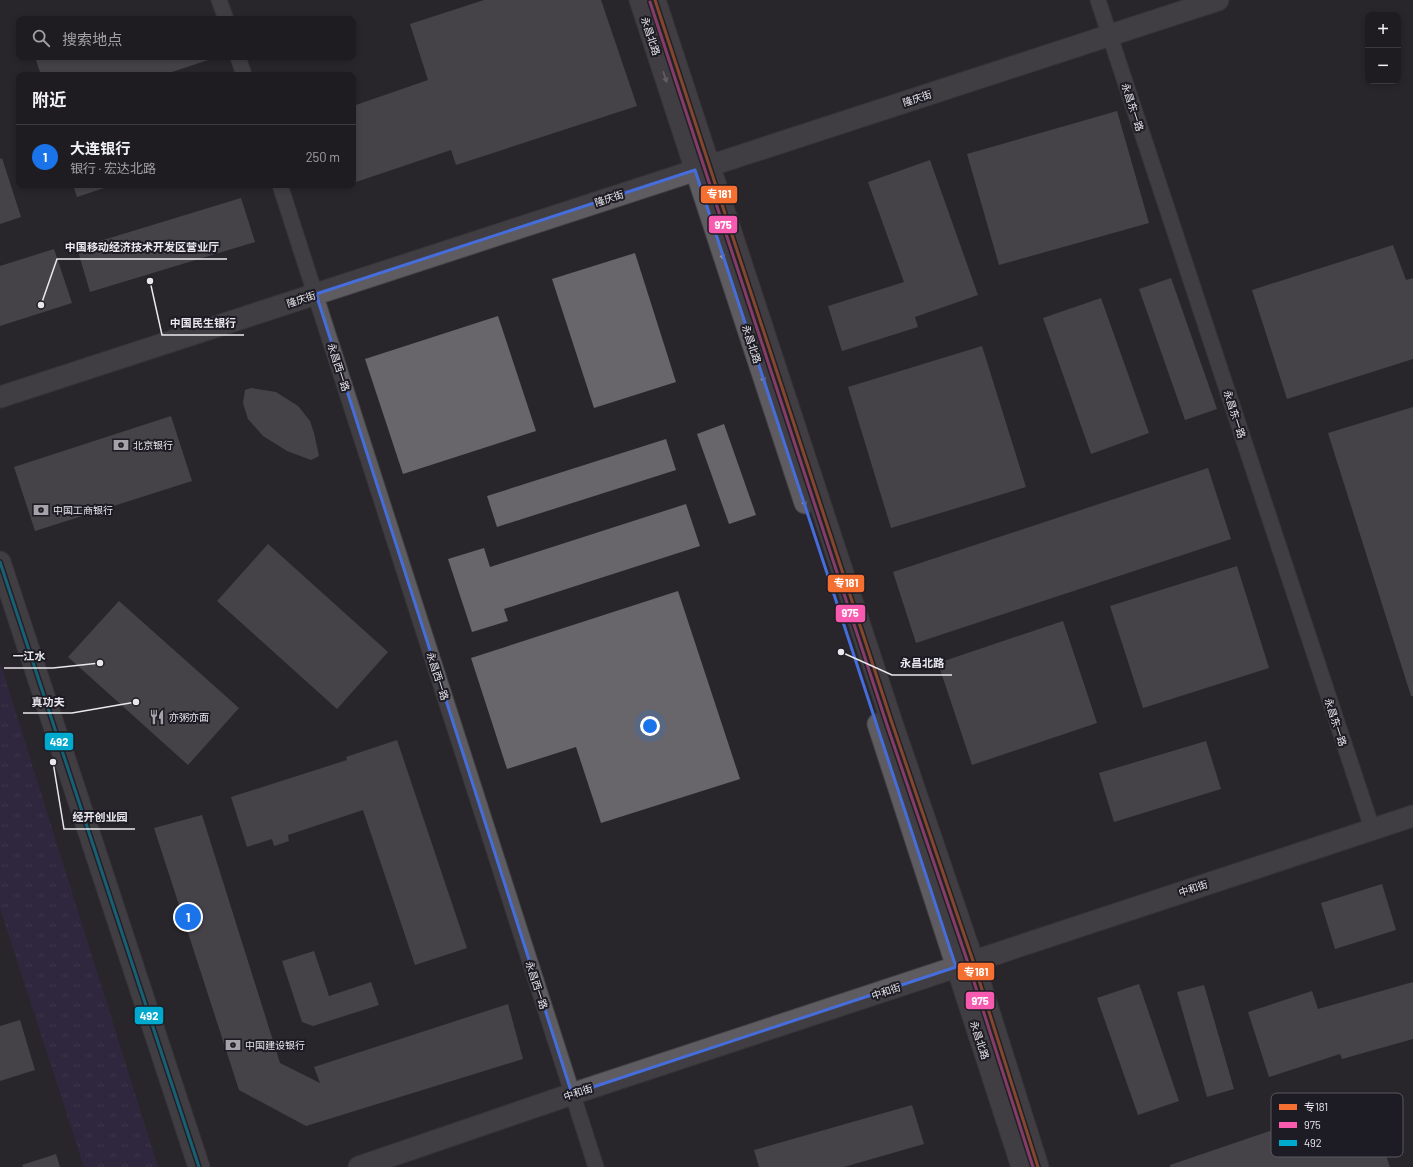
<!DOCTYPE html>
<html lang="zh">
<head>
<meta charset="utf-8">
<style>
  :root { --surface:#1e1c20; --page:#262529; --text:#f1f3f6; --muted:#a1a1a5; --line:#3c3a3e; --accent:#1a73e8 }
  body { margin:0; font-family:Barlow,"Noto Sans SC",sans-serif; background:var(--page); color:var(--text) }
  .controls { position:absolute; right:12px; top:12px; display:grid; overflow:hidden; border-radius:8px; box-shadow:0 2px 6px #0003 }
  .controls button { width:36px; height:36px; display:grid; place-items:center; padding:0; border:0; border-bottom:1px solid var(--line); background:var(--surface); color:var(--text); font:20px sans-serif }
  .you { position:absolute; left:650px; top:726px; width:14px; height:14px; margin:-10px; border:3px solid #fff; border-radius:50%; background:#1a73e8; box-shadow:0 0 0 6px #1a73e833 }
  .badge { display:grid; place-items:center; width:26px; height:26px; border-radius:50%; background:var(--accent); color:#fff; font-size:13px; font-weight:700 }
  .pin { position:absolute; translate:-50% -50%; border:2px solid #fff; box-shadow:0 1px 4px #0006 }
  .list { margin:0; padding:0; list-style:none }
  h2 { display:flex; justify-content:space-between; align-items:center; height:52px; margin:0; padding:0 16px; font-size:17px }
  h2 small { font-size:13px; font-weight:400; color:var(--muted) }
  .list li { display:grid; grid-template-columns:26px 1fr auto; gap:12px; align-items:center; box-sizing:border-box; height:64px; padding:0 16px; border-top:1px solid var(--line) }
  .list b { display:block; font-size:15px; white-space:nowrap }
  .list p { margin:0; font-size:13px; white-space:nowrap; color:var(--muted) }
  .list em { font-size:13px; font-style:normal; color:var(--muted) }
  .icon { flex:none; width:22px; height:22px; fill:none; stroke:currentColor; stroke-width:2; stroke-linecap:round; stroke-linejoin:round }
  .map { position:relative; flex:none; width:1413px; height:1167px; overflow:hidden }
  .search { position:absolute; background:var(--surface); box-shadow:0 2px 6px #0003; left:16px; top:16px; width:340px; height:44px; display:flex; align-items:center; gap:10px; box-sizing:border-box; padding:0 14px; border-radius:8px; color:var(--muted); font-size:15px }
  .panel { position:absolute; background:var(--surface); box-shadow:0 2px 6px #0003; left:16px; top:72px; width:340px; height:116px; border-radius:8px }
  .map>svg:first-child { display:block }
</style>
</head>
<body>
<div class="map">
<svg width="1413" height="1167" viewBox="0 0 1413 1167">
  <defs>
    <pattern id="park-tufts" width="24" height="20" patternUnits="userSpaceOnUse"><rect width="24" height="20" fill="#382853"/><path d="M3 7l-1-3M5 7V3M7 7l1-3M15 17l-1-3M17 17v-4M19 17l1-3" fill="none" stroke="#55476c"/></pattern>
  </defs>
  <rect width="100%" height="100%" fill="#28262b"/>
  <path fill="url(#park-tufts)" d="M0,662L158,1167H84L0,908Z"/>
  <g fill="#68666a">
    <path d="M484,0H601L637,106L456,165L451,150L353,183V106L428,80L410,24Z"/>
    <path d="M35,57H211V59L163,75H41Z"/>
    <path d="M1117,111L1149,223L999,265L967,154Z"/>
    <path d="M2,158L21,217L0,224V159Z"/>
    <path d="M930,160L978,295L915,317L918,327L842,351L828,306L904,282L868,182Z"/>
    <path d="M73,185H107V187L77,197Z"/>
    <path d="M241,198L255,242L90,292L77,248Z"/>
    <path d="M1393,245L1406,280L1413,278V359L1287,399L1252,290Z"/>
    <path d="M54,249L72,303L0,326V266Z"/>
    <path d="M635,253L676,382L594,408L552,279Z"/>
    <path d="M1171,278L1217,409L1185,420L1139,289Z"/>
    <path d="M1101,298L1149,433L1091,454L1043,318Z"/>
    <path d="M498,316L536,431L403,474L365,359Z"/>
    <path d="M982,346L1026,487L891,528L848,387Z"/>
    <path d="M251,388L276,392L298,406L310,421L314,433L319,456L311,460L287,451L263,436L248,419L243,403L245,390Z"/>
    <path d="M1413,407V696H1411L1328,433Z"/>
    <path d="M171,416L192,481L35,531L14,467Z"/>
    <path d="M724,424L756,515L729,524L697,434Z"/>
    <path d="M666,439L676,470L497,527L487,496Z"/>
    <path d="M1208,468L1231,539L916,643L893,572Z"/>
    <path d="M686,504L700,546L504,609L508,621L472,632L448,559L484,548L490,567Z"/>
    <path d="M268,544L388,652L337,709L217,601Z"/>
    <path d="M1237,566L1269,668L1143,708L1110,606Z"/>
    <path d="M678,591L740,779L601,823L576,747L507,769L471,658Z"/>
    <path d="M119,601L239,708L188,765L68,657Z"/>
    <path d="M1063,621L1097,723L972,765L938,663Z"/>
    <path d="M397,740L467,948L415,965L363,810L288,835L289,841L274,846L272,839L247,847L231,797L347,760L346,757Z"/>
    <path d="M1206,741L1221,789L1114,822L1099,773Z"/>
    <path d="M202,815L280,1063L320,1083L314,1067L508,1004L523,1059L306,1126L239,1090L154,828Z"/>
    <path d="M1382,884L1396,930L1335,949L1321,903Z"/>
    <path d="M314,951L329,996L371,982L379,1005L313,1026L302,1022L282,961Z"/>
    <path d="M1413,982V1039L1342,1059L1340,1054L1269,1077L1248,1012L1312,991L1318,1009Z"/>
    <path d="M1139,984L1179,1101L1138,1115L1097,998Z"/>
    <path d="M1204,985L1234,1089L1207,1097L1177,992Z"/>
    <path d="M20,1020L35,1070L0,1081V1026Z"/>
    <path d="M1366,1098L1390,1167H1170V1165Z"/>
    <path d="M912,1105L924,1144L844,1167H759L754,1150Z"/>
    <path d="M56,1154L60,1167H23L22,1165Z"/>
  </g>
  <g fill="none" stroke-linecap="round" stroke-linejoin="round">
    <defs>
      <g id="street">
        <path d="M219,0L226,19"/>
        <path d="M1098,0L1372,828"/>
        <path d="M238,57L244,75"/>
        <path d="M280,185L596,1167"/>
      </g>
      <g id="secondary">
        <path d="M640,0L805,503"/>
        <path d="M655,0L892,723L973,961L1038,1167"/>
        <path d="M0,397L1218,0"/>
        <path d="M0,562L199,1167"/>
        <path d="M878,724L1022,1167"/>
        <path d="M359,1167L572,1094L1413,816"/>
      </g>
    </defs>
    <use href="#street" stroke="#444347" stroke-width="17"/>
    <use href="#secondary" stroke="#444347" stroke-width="23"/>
    <use href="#street" stroke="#5d5c60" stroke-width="15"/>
    <use href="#secondary" stroke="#5e5c61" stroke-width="21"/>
    <defs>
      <path id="bus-1" d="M655,0L892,723L973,961L1038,1167"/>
      <path id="bus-2" d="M650,2L887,725L968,963L1033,1167"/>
      <path id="bus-3" d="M0,562L199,1167"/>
    </defs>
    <use href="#bus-1" stroke="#1d1b23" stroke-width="6"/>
    <use href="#bus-2" stroke="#1d1b23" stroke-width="6"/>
    <use href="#bus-3" stroke="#1d1b23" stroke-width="6"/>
    <use href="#bus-1" stroke="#f46f30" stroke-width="3"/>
    <use href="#bus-2" stroke="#f75aaf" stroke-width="3"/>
    <use href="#bus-3" stroke="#00a9ce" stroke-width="3"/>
  </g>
  <defs><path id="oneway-solid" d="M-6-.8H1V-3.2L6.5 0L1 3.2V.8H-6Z"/></defs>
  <g fill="#a4a2a7">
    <use href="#oneway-solid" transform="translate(665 77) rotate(72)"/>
    <use href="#oneway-solid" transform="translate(722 254) rotate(72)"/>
    <use href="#oneway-solid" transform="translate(763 377) rotate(72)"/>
    <use href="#oneway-solid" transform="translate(804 501) rotate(72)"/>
  </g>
  <path d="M0 0H1413V1167H0ZM695,170L956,967L572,1094L316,294Z" fill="#28262b" fill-opacity=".55" fill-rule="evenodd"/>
  <path fill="none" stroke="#466ddc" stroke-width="3" stroke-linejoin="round" d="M695,170L956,967L572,1094L316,294Z"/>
  <defs>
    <symbol id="bank-bare" viewBox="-9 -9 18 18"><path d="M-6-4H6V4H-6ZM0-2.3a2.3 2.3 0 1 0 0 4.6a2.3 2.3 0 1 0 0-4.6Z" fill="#a5a3a9" stroke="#1d1b23" stroke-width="2.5" paint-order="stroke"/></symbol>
    <symbol id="restaurant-bare" viewBox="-9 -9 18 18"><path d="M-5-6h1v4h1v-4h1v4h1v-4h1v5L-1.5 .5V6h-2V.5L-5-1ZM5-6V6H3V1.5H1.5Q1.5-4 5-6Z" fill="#a5a3a9" stroke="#1d1b23" stroke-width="2.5" paint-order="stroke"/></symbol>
  </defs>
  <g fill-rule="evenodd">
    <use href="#bank-bare" x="110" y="434" width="22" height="22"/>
    <use href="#bank-bare" x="30" y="499" width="22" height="22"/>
    <use href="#restaurant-bare" x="146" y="706" width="22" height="22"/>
    <use href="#bank-bare" x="222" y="1034" width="22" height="22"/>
  </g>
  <g text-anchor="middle" stroke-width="4" stroke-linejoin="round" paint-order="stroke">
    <g font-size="10" fill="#e9e7ed" stroke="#1d1b23">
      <text transform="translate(651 36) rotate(72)" y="4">永昌北路</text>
      <text transform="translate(917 98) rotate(-18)" y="4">隆庆街</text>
      <text transform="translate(1133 107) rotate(72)" y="4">永昌东一路</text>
      <text transform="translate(609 198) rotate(-18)" y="4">隆庆街</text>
      <text transform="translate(301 299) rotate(-18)" y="4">隆庆街</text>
      <text transform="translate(752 344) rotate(72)" y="4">永昌北路</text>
      <text transform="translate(339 367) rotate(72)" y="4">永昌西一路</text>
      <text transform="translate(1235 414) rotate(72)" y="4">永昌东一路</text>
      <text transform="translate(438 676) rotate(72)" y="4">永昌西一路</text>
      <text transform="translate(1336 722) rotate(72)" y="4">永昌东一路</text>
      <text transform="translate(1193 888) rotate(-18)" y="4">中和街</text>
      <text transform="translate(537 985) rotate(72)" y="4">永昌西一路</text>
      <text transform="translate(886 991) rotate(-19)" y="4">中和街</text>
      <text transform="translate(980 1040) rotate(72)" y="4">永昌北路</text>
      <text transform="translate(578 1092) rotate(-18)" y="4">中和街</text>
    </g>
    <g font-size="10" fill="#e9e7ed" stroke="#1d1b23" text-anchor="start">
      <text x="133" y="449">北京银行</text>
      <text x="53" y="514">中国工商银行</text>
      <text x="169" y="721">亦粥亦面</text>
      <text x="245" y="1049">中国建设银行</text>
    </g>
  </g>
  <rect x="1271" y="1093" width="132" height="64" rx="6" fill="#1d1b23" stroke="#5a5860" stroke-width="1"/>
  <rect x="1279" y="1104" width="18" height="6" fill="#f46f30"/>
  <rect x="1279" y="1122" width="18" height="6" fill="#f75aaf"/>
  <rect x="1279" y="1140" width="18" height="6" fill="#00a9ce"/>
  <g font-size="11" fill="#e9e7ed">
    <text x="1304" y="1111">专181</text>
    <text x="1304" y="1129">975</text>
    <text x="1304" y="1147">492</text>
  </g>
  <path fill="none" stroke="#e9e7ed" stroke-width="1.5" d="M41 305L57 259H227M150 281L162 335H244M100 663L53 668H4M841 652L892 675H952M136 702L72 713H23M53 762L64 829H135"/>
  <g fill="#e9e7ed" stroke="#1d1b23" stroke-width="1.5">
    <circle cx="41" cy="305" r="4"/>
    <circle cx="150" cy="281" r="4"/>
    <circle cx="100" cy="663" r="4"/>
    <circle cx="841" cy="652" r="4"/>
    <circle cx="136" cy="702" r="4"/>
    <circle cx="53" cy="762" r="4"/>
  </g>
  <g font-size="11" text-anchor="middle" font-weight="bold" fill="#e9e7ed" stroke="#1d1b23" stroke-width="4" stroke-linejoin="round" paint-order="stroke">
    <text x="142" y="251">中国移动经济技术开发区营业厅</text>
    <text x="203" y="327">中国民生银行</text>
    <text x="29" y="660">一江水</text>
    <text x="922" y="667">永昌北路</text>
    <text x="48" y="706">真功夫</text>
    <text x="100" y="821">经开创业园</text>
  </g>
  <g stroke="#1d1b23" stroke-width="1.5">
    <rect x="700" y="185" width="38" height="19" rx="4" fill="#f46f30"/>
    <rect x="708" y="215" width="30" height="19" rx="4" fill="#f75aaf"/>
    <rect x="827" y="574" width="38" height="19" rx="4" fill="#f46f30"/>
    <rect x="835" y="604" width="31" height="19" rx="4" fill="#f75aaf"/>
    <rect x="44" y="732" width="30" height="19" rx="4" fill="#00a9ce"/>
    <rect x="957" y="962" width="38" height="19" rx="4" fill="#f46f30"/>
    <rect x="965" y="991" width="30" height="19" rx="4" fill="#f75aaf"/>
    <rect x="134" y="1006" width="30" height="19" rx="4" fill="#00a9ce"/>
  </g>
  <g font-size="11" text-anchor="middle" font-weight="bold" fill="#fff">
    <text x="719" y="198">专181</text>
    <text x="723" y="229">975</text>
    <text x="846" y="587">专181</text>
    <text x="850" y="617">975</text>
    <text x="59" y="746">492</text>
    <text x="976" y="976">专181</text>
    <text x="980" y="1005">975</text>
    <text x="149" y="1020">492</text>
  </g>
</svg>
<div class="controls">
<button>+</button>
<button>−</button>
</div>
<div class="you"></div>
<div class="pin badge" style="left:188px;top:917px">1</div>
<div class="search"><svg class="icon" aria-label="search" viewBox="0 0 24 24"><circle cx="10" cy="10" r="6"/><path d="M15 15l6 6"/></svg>搜索地点</div>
<section class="panel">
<h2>附近<small></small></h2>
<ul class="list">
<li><span class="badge">1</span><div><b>大连银行</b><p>银行 · 宏达北路</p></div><em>250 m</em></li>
</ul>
</section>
</div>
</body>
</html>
